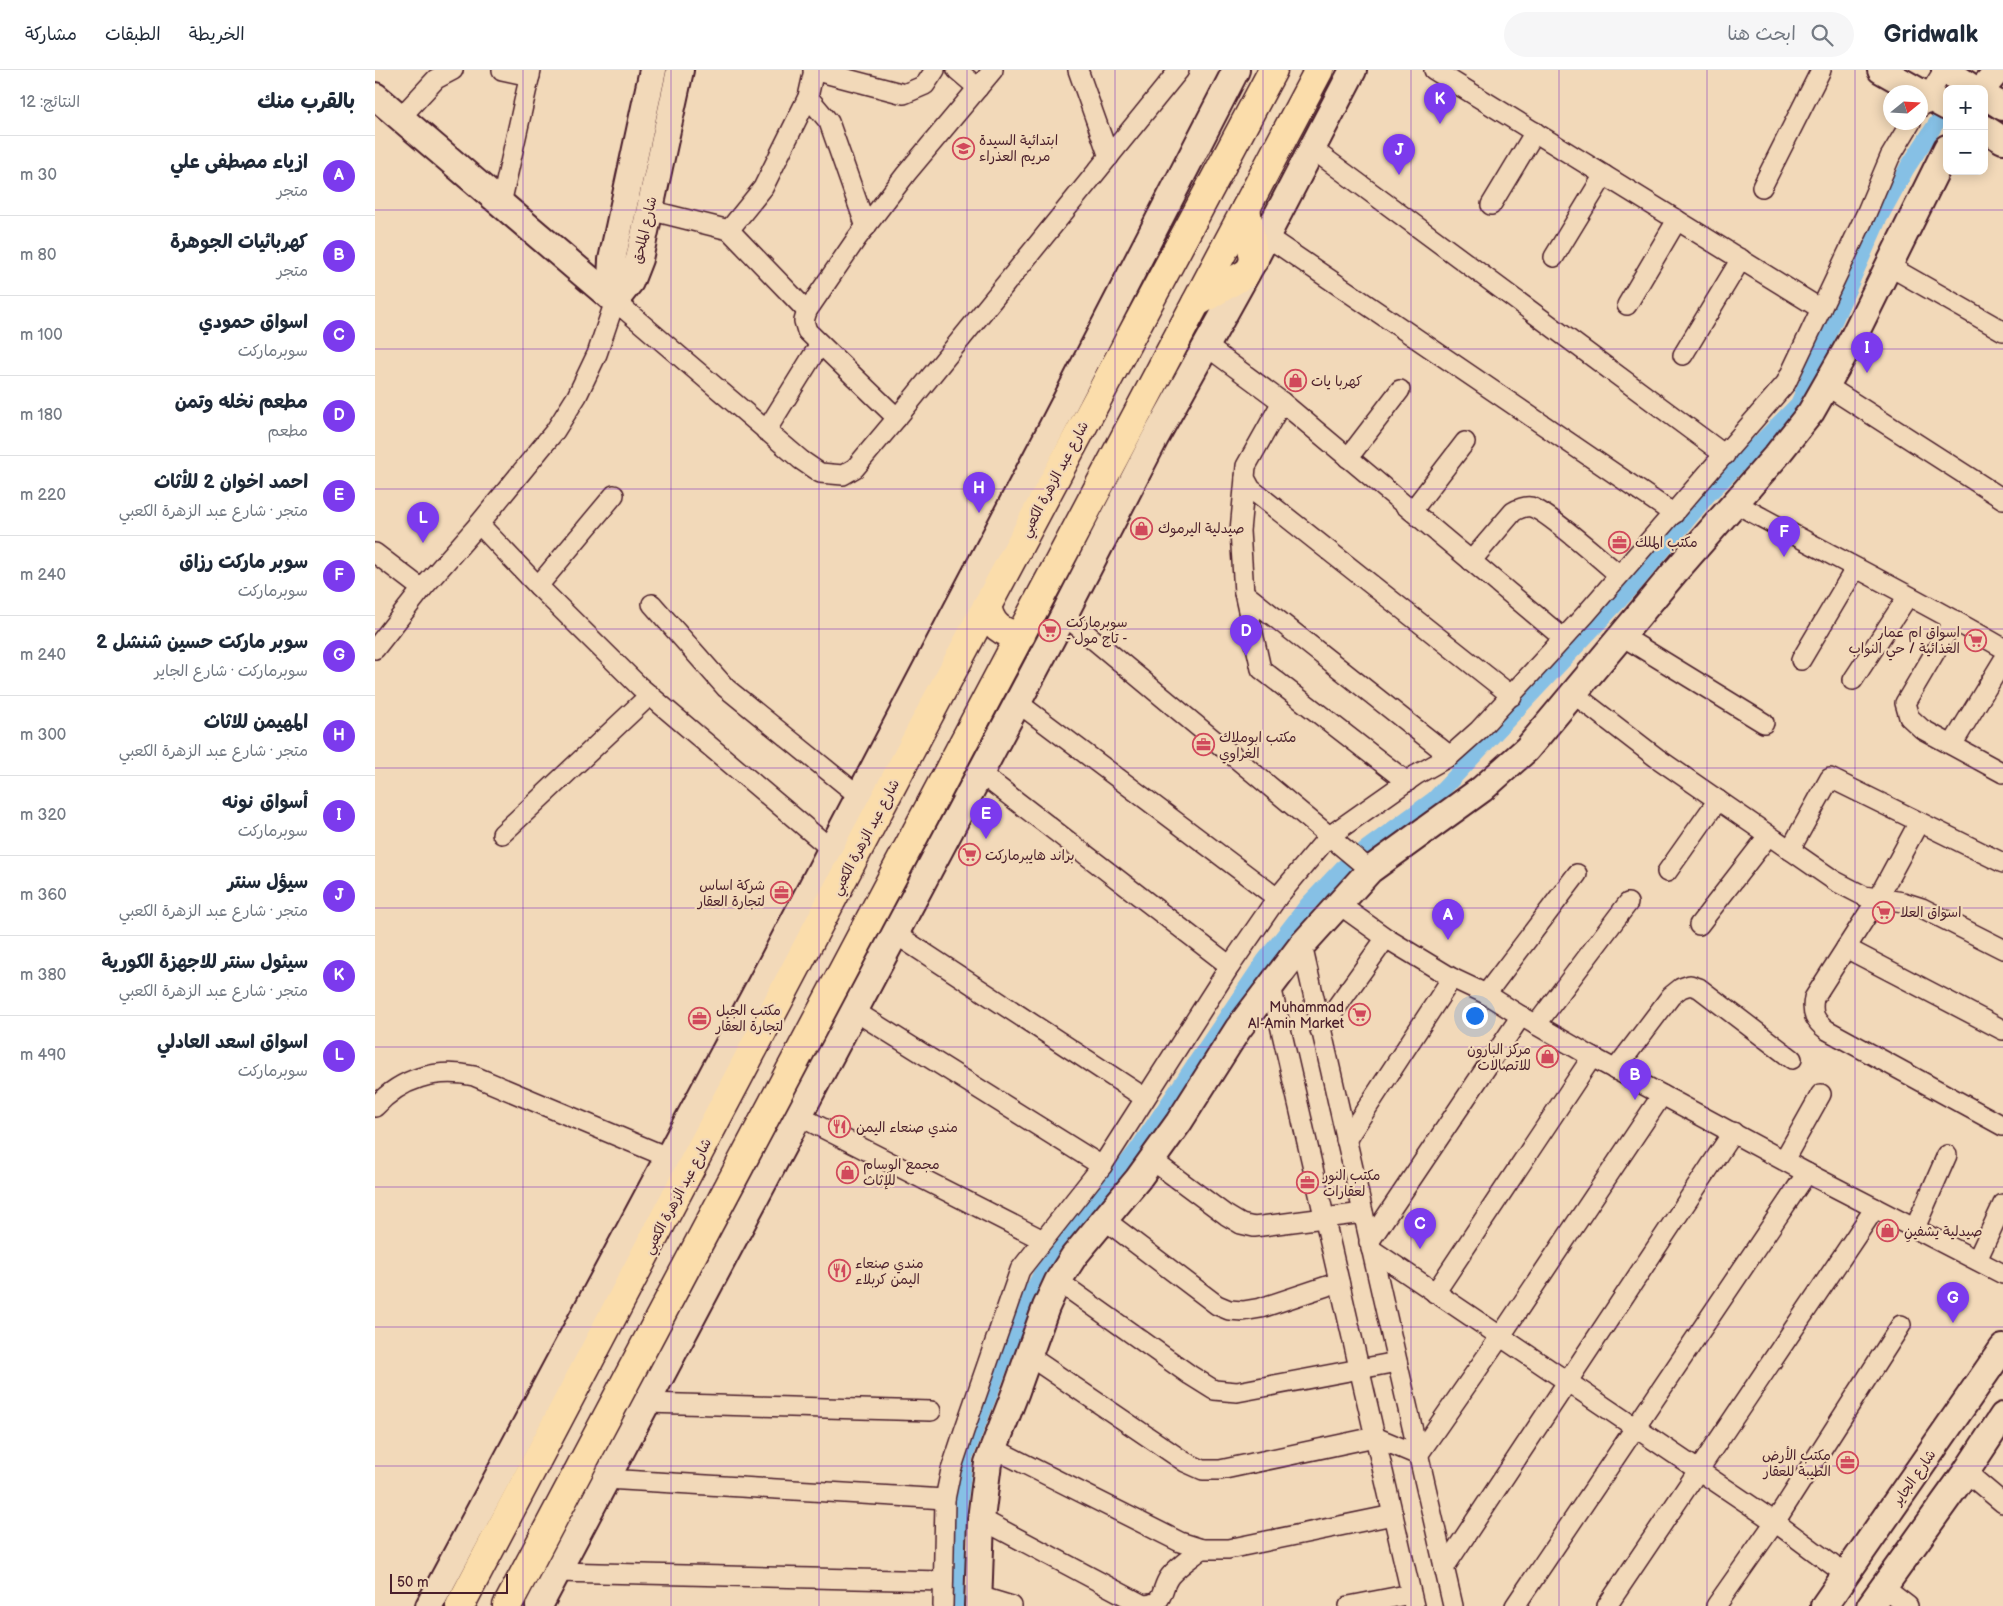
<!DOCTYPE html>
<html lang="ar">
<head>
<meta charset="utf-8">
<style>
  :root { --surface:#fff; --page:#f6f6f7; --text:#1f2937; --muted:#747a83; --line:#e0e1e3; --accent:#7c3aed }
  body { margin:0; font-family:"Balsamiq Sans","Playpen Sans Arabic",sans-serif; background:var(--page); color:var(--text); direction:rtl }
  .controls { position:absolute; right:15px; top:15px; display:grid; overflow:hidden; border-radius:10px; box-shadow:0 2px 12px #0003 }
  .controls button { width:45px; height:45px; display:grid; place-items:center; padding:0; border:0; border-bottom:1px solid var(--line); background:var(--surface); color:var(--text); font:25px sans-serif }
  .compass { position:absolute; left:1508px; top:15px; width:45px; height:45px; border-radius:50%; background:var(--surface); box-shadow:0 2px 12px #0003; rotate:72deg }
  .scale { position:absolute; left:15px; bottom:12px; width:118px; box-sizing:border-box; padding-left:5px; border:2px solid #4a1f2b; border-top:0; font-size:14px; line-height:18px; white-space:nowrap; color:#4a1f2b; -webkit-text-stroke:4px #f2d9b9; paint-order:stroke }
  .you { position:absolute; left:1099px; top:945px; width:18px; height:18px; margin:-12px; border:4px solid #fff; border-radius:50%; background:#1a73e8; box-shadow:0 0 0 8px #1a73e833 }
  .badge { display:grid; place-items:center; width:32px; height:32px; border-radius:50%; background:var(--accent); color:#fff; font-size:16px; font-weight:700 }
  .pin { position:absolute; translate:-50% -41px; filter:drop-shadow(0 1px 2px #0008) }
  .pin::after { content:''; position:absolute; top:26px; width:18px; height:15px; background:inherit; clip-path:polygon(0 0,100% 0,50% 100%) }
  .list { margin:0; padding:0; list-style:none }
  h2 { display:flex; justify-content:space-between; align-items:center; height:65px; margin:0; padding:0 20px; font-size:21px }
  h2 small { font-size:16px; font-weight:400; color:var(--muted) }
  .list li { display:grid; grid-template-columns:32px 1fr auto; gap:15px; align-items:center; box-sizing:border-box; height:80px; padding:0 20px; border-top:1px solid var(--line) }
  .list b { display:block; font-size:19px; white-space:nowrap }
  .list p { margin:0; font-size:16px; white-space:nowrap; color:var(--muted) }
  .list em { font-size:16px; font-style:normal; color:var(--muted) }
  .icon { flex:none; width:28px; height:28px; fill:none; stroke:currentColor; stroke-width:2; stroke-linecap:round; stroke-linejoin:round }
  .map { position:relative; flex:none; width:1628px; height:1536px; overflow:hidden; direction:ltr }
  header { display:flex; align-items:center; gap:30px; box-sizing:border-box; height:70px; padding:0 25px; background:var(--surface); border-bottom:1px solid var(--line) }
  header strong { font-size:24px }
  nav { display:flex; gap:28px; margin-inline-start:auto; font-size:18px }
  .search { width:350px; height:45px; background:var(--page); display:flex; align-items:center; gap:12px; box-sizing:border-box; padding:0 18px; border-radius:28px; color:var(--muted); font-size:19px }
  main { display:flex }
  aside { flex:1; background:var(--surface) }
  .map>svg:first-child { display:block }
</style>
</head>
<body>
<header>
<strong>Gridwalk</strong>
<div class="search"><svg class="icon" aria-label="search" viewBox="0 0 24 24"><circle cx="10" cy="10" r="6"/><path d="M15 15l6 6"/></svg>ابحث هنا</div>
<nav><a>الخريطة</a><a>الطبقات</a><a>مشاركة</a></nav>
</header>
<main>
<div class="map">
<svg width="1628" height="1536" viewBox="0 0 1628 1536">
  <rect width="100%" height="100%" fill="#f2d9b9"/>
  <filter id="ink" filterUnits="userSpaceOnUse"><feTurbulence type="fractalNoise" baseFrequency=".02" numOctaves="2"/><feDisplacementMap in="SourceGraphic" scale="10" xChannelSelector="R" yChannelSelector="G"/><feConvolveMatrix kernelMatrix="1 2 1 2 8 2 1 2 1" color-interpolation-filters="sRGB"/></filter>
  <g filter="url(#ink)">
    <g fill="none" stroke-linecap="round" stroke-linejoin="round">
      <g stroke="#86c0e5" stroke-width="16">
        <path d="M989,780L1059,729L1259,515L1334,424L1423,334L1503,151L1532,98L1572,37"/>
        <path d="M583,1536L584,1436L590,1387L647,1241L666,1204L761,1081L889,891L933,834L968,797"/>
      </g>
      <defs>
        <g id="street">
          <path d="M127,0L155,6"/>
          <path d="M438,0L529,24L550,15L560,0"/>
          <path d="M582,0L603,18"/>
          <path d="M703,0L734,87"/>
          <path d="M1059,0L1446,239"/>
          <path d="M433,27L454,52L491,157"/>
          <path d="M1546,37L1569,0"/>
          <path d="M25,48L61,9L78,0"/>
          <path d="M936,78L1350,385"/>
          <path d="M1387,117L1446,0"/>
          <path d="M126,134L156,0"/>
          <path d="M1116,135L1160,62"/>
          <path d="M274,140L354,160L432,241"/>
          <path d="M354,160L388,118L433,27L439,0"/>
          <path d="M891,166L1299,444"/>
          <path d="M1179,187L1229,105"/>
          <path d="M1514,196L1628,261"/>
          <path d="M1252,235L1302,150"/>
          <path d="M830,275L907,332L1188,568"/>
          <path d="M1308,285L1366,189"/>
          <path d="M1452,316L1628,429"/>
          <path d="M907,332L871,396L870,408L876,419L1137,626"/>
          <path d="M522,348L432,261L429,251L432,241L482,168L531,104L618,0"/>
          <path d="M391,361L445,274"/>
          <path d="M973,388L1025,320"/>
          <path d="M870,408L865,461L869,523L886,599L1032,712"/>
          <path d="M1360,433C1449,482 1540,527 1628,578"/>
          <path d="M1037,441L1090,372"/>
          <path d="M104,454L163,516L265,617L456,779"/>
          <path d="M0,483L47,519"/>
          <path d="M1096,491L1138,442C1143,439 1150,436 1156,437C1170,440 1229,492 1243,504"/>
          <path d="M163,516L239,425"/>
          <path d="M869,523L1075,686"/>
          <path d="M277,534L351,618L484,726"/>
          <path d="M689,545L995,800"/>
          <path d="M1579,550L1530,633L1534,647L1547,659L1628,703"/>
          <path d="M1247,566L1389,653"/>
          <path d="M0,579L47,519L104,454L180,361L202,326L222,284L240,231L426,390L445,403L468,405L480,398L522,348L804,0"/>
          <path d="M1426,590L1480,499"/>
          <path d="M1478,610L1533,526"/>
          <path d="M1199,624L1282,688L1460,811L1489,826L1528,832L1547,838L1628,879"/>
          <path d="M642,632L902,828"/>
          <path d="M1577,675L1628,591"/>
          <path d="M605,703L855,896"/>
          <path d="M1544,752L1503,828L1439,928C1436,944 1440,951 1452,960L1628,1056"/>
          <path d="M127,764L275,625"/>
          <path d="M1415,780L1455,708L1628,793"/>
          <path d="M1292,802L1343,730"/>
          <path d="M965,835L1011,868L1077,908L1111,924L1146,946L1217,987L1432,1103L1628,1204"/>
          <path d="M1324,855L1393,766"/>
          <path d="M519,863L770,1028"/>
          <path d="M927,875L1078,1536"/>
          <path d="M1471,878L1628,960"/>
          <path d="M896,916L1039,1536"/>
          <path d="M1111,924L1202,804"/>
          <path d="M478,940L727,1096"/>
          <path d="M1161,955L1253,833"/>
          <path d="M945,960L1011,868"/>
          <path d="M1240,1000L1296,926L1306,918L1315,915L1324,918L1417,989"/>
          <path d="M0,1037C26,1008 61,998 99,1006L304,1092"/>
          <path d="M424,1046L668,1170"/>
          <path d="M971,1070L1077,908"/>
          <path d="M777,1090L851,1145L866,1154L879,1157L988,1143"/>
          <path d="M1409,1090L1446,1024"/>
          <path d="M730,1150L842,1235L854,1240L868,1241L886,1238L964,1212"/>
          <path d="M1540,1158L1572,1085"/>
          <path d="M994,1172L1146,946"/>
          <path d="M996,1179L1400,1452L1471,1505"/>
          <path d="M1602,1190L1628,1134"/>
          <path d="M683,1211L815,1305L839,1320L862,1322L1022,1292"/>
          <path d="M1060,1223L1217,987"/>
          <path d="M654,1286L810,1392L828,1400H845L1000,1367L1043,1385L1125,1267L1287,1025"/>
          <path d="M271,1333L556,1341"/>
          <path d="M618,1378L805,1472L827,1479H853L1018,1445"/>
          <path d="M1591,1402L1628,1433"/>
          <path d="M231,1409L570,1429"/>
          <path d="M606,1449L768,1535C792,1534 784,1520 795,1506C803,1496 817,1487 827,1479"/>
          <path d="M1069,1498L1358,1062"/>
          <path d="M182,1502L568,1511"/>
          <path d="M1508,1517L1533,1536"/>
          <path d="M604,1526L637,1536"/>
          <path d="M568,1536L570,1429L576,1400L589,1361L645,1200L727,1096L855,896L902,828L953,767L1041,705L1075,686L1104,660L1210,545L1411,313L1491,144L1515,87L1536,52"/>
          <path d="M974,1536L1036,1524"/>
          <path d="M1140,1536L1432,1103"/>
          <path d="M1232,1536L1500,1138"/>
          <path d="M1341,1536L1400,1452L1526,1255"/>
        </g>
        <g id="secondary">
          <path d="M1506,0L1545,22"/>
          <path d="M1570,0L1599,19"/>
          <path d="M1607,19L1623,0"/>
          <path d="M1546,23L1572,37"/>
          <path d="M1609,25L1628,37"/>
          <path d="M0,26L240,231"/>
          <path d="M1609,58L1628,70"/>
          <path d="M240,231L255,212L264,189L305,0"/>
          <path d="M240,231L236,211L237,190L278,0"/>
          <path d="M54,1536L399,889L669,373L861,0"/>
          <path d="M164,1536L689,545L780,368L879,190L978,0"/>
          <path d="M603,1536L606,1449L613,1393L641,1321L671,1237L683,1211L699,1186L763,1109L804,1052L863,959L927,875L995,800L1107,719L1152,679L1299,503L1401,386L1436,342L1477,270L1572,78"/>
          <path d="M1449,1536L1628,1278"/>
          <path d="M1495,1536L1591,1402L1628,1346"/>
        </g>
        <g id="primary">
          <path d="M871,138L879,190"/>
          <path d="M821,233L870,204"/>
          <path d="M612,535C615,555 627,564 646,565"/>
          <path d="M85,1536L571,613L898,0"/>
          <path d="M132,1536L944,0"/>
        </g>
      </defs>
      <use href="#street" stroke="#4a1f2b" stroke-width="22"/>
      <use href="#secondary" stroke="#4a1f2b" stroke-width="30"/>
      <use href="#primary" stroke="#4a1f2b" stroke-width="31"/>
      <use href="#street" stroke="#f2d9b9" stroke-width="19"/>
      <use href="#secondary" stroke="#f2d9b9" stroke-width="26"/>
      <use href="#primary" stroke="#fbddab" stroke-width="28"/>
    </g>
  </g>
  <path fill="none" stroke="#7b2cbf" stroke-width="1" stroke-opacity="0.55" d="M148,0V1536M296,0V1536M444,0V1536M592,0V1536M740,0V1536M888,0V1536M1036,0V1536M1184,0V1536M1332,0V1536M1480,0V1536M0,140H1628M0,279H1628M0,419H1628M0,559H1628M0,698H1628M0,838H1628M0,977H1628M0,1117H1628M0,1257H1628M0,1396H1628"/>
  <defs>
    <symbol id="school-ring" viewBox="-11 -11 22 22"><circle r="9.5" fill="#f2d9b9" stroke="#d1495b" stroke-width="1.5"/><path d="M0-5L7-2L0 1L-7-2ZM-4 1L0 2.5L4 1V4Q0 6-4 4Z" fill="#d1495b"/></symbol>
    <symbol id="shop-ring" viewBox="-11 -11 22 22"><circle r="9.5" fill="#f2d9b9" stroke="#d1495b" stroke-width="1.5"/><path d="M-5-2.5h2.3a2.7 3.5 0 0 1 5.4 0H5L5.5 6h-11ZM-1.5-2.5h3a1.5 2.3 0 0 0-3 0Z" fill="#d1495b"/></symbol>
    <symbol id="office-ring" viewBox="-11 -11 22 22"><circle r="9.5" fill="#f2d9b9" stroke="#d1495b" stroke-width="1.5"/><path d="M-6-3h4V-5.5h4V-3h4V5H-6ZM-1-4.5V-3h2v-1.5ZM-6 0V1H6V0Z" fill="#d1495b"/></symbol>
    <symbol id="supermarket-ring" viewBox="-11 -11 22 22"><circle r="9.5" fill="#f2d9b9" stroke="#d1495b" stroke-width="1.5"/><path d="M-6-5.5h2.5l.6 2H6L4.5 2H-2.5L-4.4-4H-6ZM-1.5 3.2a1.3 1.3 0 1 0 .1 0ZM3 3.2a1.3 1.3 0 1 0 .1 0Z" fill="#d1495b"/></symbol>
    <symbol id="restaurant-ring" viewBox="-11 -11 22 22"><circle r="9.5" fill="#f2d9b9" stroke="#d1495b" stroke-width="1.5"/><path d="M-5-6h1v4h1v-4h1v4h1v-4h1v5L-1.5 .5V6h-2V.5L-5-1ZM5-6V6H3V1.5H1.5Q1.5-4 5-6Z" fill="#d1495b"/></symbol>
  </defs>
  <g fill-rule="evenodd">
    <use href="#school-ring" x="576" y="66" width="25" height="25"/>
    <use href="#shop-ring" x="908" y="298" width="25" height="25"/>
    <use href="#shop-ring" x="754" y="446" width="25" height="25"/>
    <use href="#office-ring" x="1232" y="460" width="25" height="25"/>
    <use href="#supermarket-ring" x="662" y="548" width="25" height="25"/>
    <use href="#supermarket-ring" x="1588" y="558" width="25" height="25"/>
    <use href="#office-ring" x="816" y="662" width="25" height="25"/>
    <use href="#supermarket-ring" x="582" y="772" width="25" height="25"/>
    <use href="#office-ring" x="394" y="810" width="25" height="25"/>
    <use href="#supermarket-ring" x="1496" y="830" width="25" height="25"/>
    <use href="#supermarket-ring" x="972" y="932" width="25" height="25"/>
    <use href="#office-ring" x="312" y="936" width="25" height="25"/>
    <use href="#shop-ring" x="1160" y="974" width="25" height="25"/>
    <use href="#restaurant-ring" x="452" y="1044" width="25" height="25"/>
    <use href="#shop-ring" x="460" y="1090" width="25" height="25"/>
    <use href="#office-ring" x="920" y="1100" width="25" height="25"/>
    <use href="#shop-ring" x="1500" y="1148" width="25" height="25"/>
    <use href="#restaurant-ring" x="452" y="1188" width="25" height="25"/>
    <use href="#office-ring" x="1460" y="1380" width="25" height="25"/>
  </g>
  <g text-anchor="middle" stroke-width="4.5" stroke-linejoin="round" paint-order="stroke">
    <g font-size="14" fill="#4a1f2b" stroke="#f2d9b9" text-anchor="start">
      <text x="604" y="75">ابتدائية السيدة<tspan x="604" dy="16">مريم العذراء</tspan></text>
      <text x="936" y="316">كهربا يات</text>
      <text x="783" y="463">صيدلية اليرموك</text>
      <text x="1260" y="477">مكتب الملك</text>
      <text x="691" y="557">سوبرماركت<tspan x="691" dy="16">- تاج مول -</tspan></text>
      <text x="1585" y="567" text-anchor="end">اسواق ام عمار<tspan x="1585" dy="16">الغذائية / حي النواب</tspan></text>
      <text x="844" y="672">مكتب ابوملاك<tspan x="844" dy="16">الغراوي</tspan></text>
      <text x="610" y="790">براند هايبرماركت</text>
      <text x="390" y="820" text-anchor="end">شركة اساس<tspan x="390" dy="16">لتجارة العقار</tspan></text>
      <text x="1525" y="847">اسواق العلا</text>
      <text x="969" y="942" text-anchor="end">Muhammad<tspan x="969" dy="16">Al-Amin Market</tspan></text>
      <text x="341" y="945">مكتب الجبل<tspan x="341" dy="16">لتجارة العقار</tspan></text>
      <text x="1156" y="984" text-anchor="end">مركز البارون<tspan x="1156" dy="16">للاتصالات</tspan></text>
      <text x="481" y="1062">مندي صنعاء اليمن</text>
      <text x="488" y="1099">مجمع الوسام<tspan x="488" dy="16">للإثاث</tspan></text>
      <text x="948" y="1110">مكتب النور<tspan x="948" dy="16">لعقارات</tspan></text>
      <text x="1529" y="1166">صيدلية يشفينِ</text>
      <text x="480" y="1198">مندي صنعاء<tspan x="480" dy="16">اليمن كربلاء</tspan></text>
      <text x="1456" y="1390" text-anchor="end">مكتب الأرض<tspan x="1456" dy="16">الطيبة للعقار</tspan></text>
    </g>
    <g font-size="14" fill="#4a1f2b" stroke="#f2d9b9">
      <text transform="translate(269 160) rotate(-77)" y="5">شارع الملحق</text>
      <text transform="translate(679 409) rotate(-62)" y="5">شارع عبد الزهرة الكعبي</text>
      <text transform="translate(490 767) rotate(-62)" y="5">شارع عبد الزهرة الكعبي</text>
      <text transform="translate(302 1126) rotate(-62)" y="5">شارع عبد الزهرة الكعبي</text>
      <text transform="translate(1539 1407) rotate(-55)" y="5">شارع الجاير</text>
    </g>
  </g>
</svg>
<div class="controls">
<button>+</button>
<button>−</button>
</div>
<svg class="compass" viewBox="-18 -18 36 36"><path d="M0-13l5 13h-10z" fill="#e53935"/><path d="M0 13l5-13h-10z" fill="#747a83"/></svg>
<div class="scale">50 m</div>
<div class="you"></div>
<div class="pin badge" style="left:1073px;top:870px">A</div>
<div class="pin badge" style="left:1260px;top:1030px">B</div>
<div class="pin badge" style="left:1045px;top:1179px">C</div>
<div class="pin badge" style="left:871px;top:586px">D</div>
<div class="pin badge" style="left:611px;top:769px">E</div>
<div class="pin badge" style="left:1409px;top:487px">F</div>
<div class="pin badge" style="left:1578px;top:1253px">G</div>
<div class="pin badge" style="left:604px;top:443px">H</div>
<div class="pin badge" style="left:1492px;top:303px">I</div>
<div class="pin badge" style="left:1024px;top:105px">J</div>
<div class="pin badge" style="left:1065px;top:54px">K</div>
<div class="pin badge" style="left:48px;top:473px">L</div>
</div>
<aside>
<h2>بالقرب منك<small>النتائج: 12</small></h2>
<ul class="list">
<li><span class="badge">A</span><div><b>ازياء مصطفى علي</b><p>متجر</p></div><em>30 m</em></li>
<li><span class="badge">B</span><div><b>كهربائيات الجوهرة</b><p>متجر</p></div><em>80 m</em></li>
<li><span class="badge">C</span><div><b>اسواق حمودي</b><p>سوبرماركت</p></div><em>100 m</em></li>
<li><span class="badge">D</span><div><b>مطعم نخله وتمن</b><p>مطعم</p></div><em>180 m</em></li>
<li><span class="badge">E</span><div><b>احمد اخوان 2 للأثاث</b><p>متجر · شارع عبد الزهرة الكعبي</p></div><em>220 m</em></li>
<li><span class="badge">F</span><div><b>سوبر ماركت رزاق</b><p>سوبرماركت</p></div><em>240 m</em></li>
<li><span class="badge">G</span><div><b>سوبر ماركت حسين شنشل 2</b><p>سوبرماركت · شارع الجاير</p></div><em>240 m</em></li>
<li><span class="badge">H</span><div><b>المهيمن للاثاث</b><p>متجر · شارع عبد الزهرة الكعبي</p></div><em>300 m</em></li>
<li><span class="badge">I</span><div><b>أسواق نونه</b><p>سوبرماركت</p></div><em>320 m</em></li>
<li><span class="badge">J</span><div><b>سيؤل سنتر</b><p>متجر · شارع عبد الزهرة الكعبي</p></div><em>360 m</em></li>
<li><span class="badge">K</span><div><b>سيئول سنتر للاجهزة الكورية</b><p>متجر · شارع عبد الزهرة الكعبي</p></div><em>380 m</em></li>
<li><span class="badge">L</span><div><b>اسواق اسعد العادلي</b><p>سوبرماركت</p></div><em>490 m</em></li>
</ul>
</aside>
</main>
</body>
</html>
